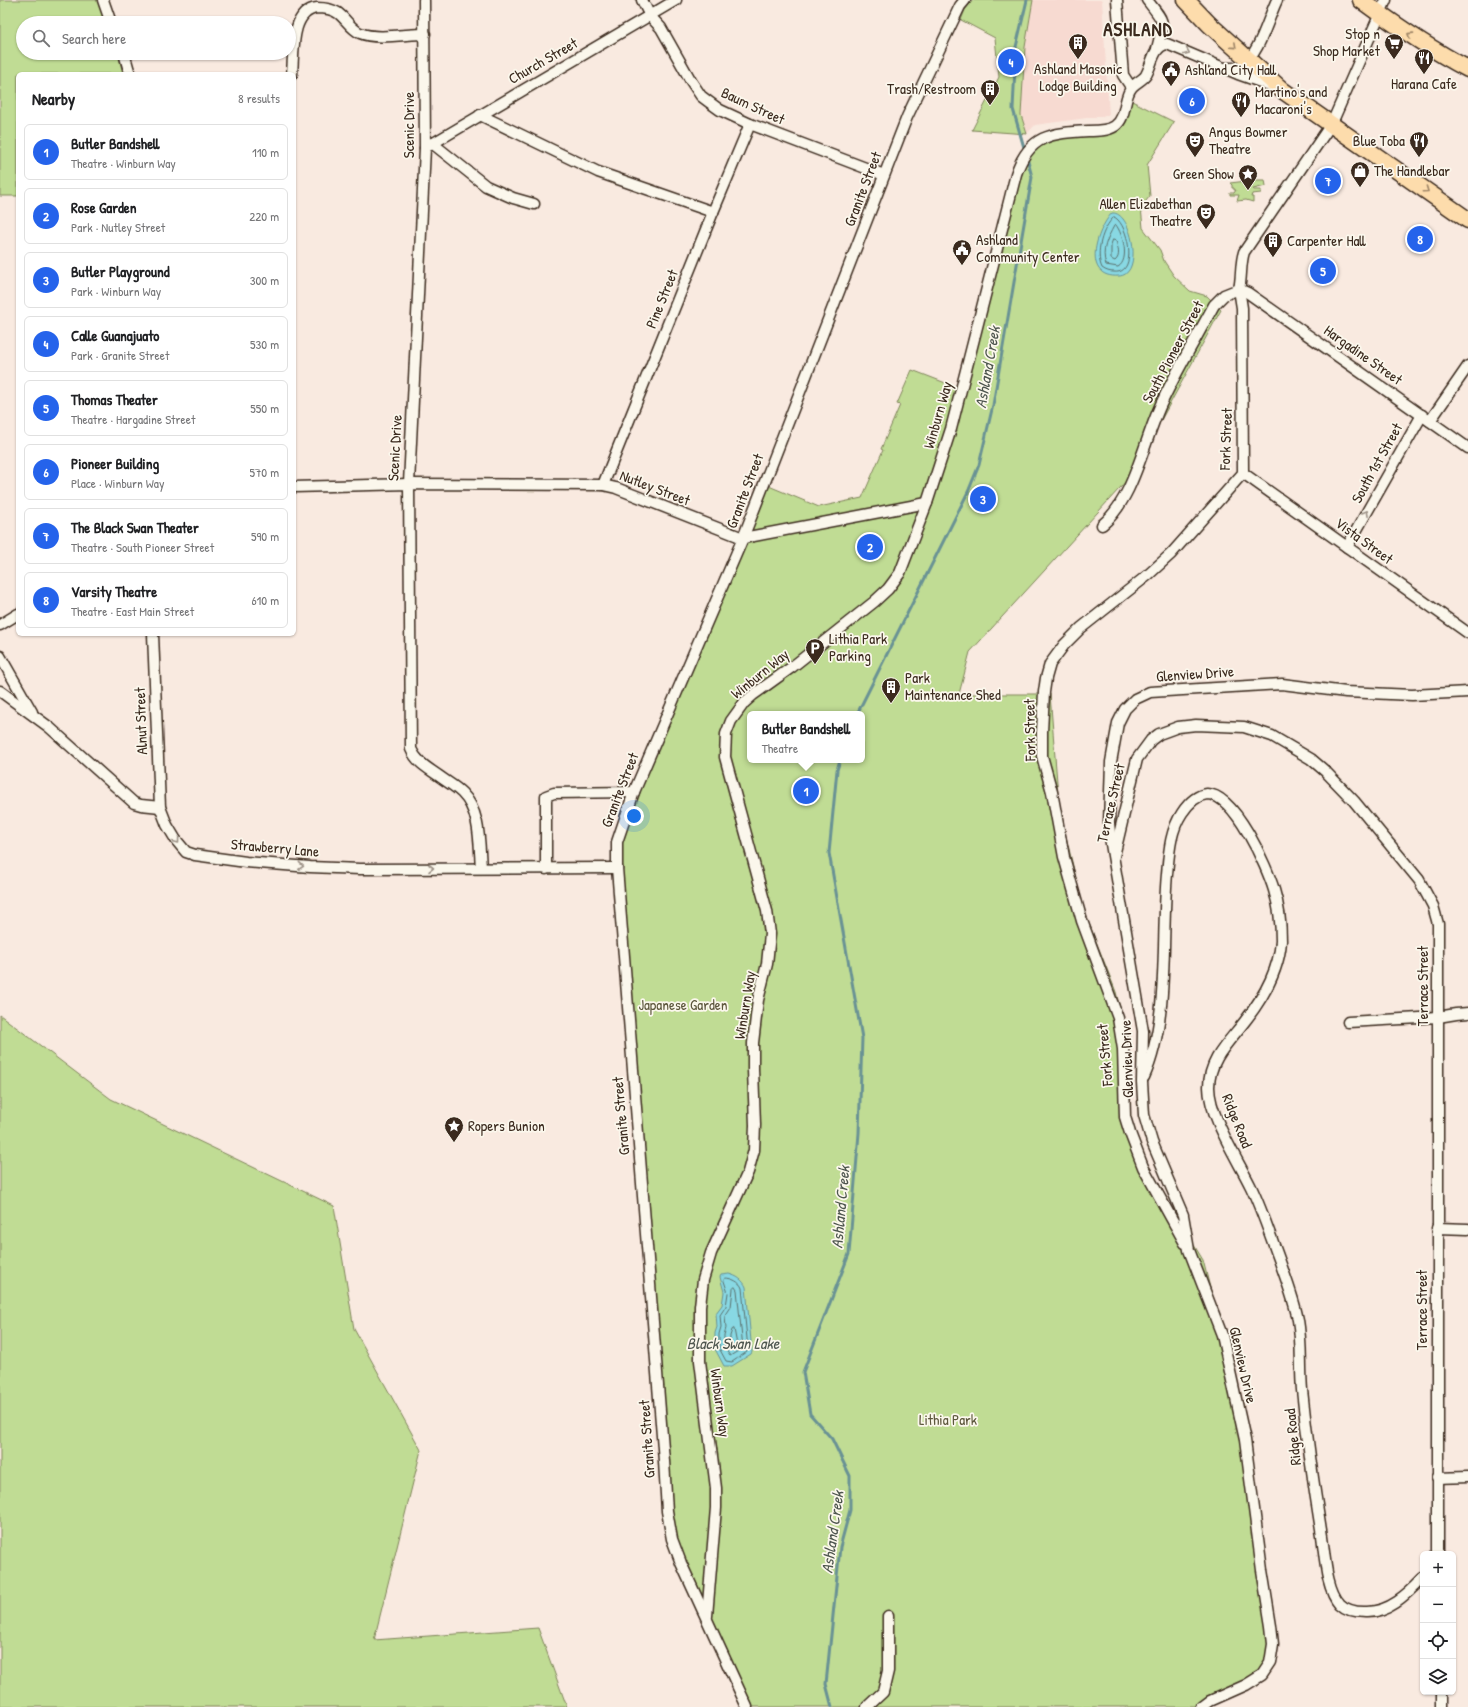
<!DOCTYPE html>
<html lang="en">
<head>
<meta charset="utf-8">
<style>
  :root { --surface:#fff; --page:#f2f2f2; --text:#202124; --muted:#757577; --line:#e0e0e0; --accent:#2563eb }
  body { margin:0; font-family:"Patrick Hand",sans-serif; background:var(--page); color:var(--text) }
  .controls { position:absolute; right:12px; bottom:12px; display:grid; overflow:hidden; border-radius:6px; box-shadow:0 1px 3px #0004 }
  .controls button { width:36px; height:36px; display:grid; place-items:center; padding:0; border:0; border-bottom:1px solid var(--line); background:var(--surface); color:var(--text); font:20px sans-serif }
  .you { position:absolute; left:634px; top:816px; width:14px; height:14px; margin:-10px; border:3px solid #fff; border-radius:50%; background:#1a73e8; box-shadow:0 0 0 6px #1a73e833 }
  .badge { display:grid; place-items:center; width:26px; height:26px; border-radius:50%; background:var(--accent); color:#fff; font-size:13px; font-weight:700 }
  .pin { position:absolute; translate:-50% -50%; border:2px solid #fff; box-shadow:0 1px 4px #0006 }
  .popup { position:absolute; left:747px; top:711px; width:118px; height:52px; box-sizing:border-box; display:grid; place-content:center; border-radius:6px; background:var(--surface); filter:drop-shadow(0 1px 3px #0005); font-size:13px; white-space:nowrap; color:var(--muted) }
  .popup b { font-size:15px; color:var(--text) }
  .popup::after { content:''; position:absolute; left:50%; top:100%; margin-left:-8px; border:8px solid transparent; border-top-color:var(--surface) }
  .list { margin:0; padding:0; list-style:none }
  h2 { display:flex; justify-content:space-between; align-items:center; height:52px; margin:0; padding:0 16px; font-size:17px }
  h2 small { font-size:13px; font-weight:400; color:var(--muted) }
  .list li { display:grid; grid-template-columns:26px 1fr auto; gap:12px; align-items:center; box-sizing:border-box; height:56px; margin:0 8px 8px; padding:0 8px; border:1px solid var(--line); border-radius:6px }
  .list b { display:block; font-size:15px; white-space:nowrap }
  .list p { margin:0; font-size:13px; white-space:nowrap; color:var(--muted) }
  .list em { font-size:13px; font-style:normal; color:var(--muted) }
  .icon { flex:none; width:22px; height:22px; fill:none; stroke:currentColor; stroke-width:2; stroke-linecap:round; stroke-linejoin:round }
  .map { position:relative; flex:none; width:1468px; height:1707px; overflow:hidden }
  .search { position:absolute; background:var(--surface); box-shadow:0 1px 3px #0004; left:16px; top:16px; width:280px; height:44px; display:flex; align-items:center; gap:10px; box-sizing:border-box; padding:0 14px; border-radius:22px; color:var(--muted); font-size:15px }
  .panel { position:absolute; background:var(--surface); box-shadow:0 1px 3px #0004; left:16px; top:72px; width:280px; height:564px; border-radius:6px }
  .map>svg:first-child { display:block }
</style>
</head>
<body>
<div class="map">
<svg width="1468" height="1707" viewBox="0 0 1468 1707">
  <rect width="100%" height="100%" fill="#f9eae0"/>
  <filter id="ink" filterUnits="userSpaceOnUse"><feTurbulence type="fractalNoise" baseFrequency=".025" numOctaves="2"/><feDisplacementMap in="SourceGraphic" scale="8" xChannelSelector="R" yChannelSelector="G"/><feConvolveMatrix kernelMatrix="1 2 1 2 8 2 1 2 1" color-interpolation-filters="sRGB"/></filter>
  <g filter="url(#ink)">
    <path fill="#f7dad1" d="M1033,0H1102L1109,115L1035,125L1027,134L1021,115L1025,47Z"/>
    <g fill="#c0dc94" stroke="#7e8359" fill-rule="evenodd">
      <path d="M0,0H98L106,23H23V53H118L123,74H18V196H0Z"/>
      <path d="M973,0H1033L1025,47L1021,115L1027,134L972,130L999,77L995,38L961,20L965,10Z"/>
      <path d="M1132,101L1174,122L1147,165L1150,196L1141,207L1143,228L1160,250L1164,261L1174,276L1190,291L1207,296L1221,310L1130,477L970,652L959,694H1050L1059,807L1083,908L1116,992L1127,1036L1128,1099L1132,1126L1140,1150L1177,1217L1203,1260L1229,1363L1273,1644L1262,1675L1202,1707H747L672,1539L617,842L764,484L819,507L862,498L883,450L881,449L900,405L897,404L912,370L961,389L1020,161L1045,137L1111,128ZM750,714H862V760H750Z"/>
      <path d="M1255,180H1265L1266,186L1253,189L1254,190H1261V193L1252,194L1251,197H1253V202L1246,200L1237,201L1239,195H1230V193H1234L1236,190H1234V188H1232V185L1230,183Z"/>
      <path d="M0,1015L111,1099L334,1206L354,1329L421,1450L374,1640L538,1628L567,1707H0Z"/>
    </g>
    <g fill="#88d8e3" stroke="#699294">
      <path d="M1112,213C1132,211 1144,275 1119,276C1081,279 1096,230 1112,213Z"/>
      <path d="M729,1274C737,1276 743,1280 746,1287L752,1352L751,1354L732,1366H724L715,1349V1333L717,1327L716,1313L722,1305L724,1292L720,1277L721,1275Z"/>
    </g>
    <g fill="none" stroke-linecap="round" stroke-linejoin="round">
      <g stroke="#5a706d" stroke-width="1">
        <path d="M1114,217C1128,222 1139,275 1114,272C1110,272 1106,271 1102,268C1095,253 1102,228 1114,217Z"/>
        <path d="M1116,225C1123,234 1130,260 1118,267L1106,265C1101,250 1107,239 1114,226Z"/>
        <path d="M1113,240L1116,241C1118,248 1121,256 1115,261L1111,259V245Z"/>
        <path d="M725,1278C732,1278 740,1282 742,1288L748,1349L747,1352L732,1362L726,1361L719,1348V1334L721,1327L720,1315L726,1306L728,1293L724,1281Z"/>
        <path d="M735,1287L737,1290L743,1348L730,1356L724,1347V1335L726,1328L725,1316L731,1307L733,1289Z"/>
        <path d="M734,1329L737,1345L731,1348L730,1346V1336L732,1330Z"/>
      </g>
      <g stroke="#699294" stroke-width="3">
        <path d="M1025,151L1013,109L1016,47L1027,0"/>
        <path d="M857,714L968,492L979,465L993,405L1032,177L1027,158"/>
        <path d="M832,1707L826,1684L840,1547L850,1510V1476L832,1439L810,1414L803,1372L849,1254L859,1133L862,1038L829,853L837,770L840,760"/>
      </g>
      <defs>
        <g id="minor">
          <path d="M103,0L111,23"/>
          <path d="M424,0L425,148L409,484L411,749C417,763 428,768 439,776C447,782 455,786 462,793C481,812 479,843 481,868"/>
          <path d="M642,0L650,16L661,28L691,81L701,96L709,102L720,110L750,124L884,175"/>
          <path d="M1117,0L1123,75L1131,87"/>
          <path d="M1147,0C1166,24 1164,19 1157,49"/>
          <path d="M124,53L130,74"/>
          <path d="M1226,68C1231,68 1236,69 1241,66C1259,56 1268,18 1277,0"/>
          <path d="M292,74C294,54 290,11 317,8C324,8 332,9 338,13C346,19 351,29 360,33C376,40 407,34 425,34"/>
          <path d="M480,115L598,172L713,212"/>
          <path d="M432,143L486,186L513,198L534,204"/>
          <path d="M425,148L676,0"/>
          <path d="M1239,289L1248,293L1468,448"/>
          <path d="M1430,421L1468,366"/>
          <path d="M1243,473L1468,633"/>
          <path d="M603,485L713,212L750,124"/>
          <path d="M294,487L409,484L603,485L616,488L743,538L927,503"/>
          <path d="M1102,525C1135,498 1144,438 1163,400C1178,368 1197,337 1214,305L1224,295L1239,289C1242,277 1240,264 1244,252L1332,123L1386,0"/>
          <path d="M1347,547L1422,415"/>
          <path d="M0,625L18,614"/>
          <path d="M153,634L160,807L167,825L176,840L186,852L195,855L246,862L310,867L360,869L617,868"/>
          <path d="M0,656L32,712"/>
          <path d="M0,691L49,727L134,803L141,805L160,807"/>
          <path d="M1114,856L1137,759L1151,740L1159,734L1178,727L1196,725L1244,727L1272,736L1311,759L1325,771L1354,801L1419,880L1433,906L1438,924V1554"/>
          <path d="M546,869V796L554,793L634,792"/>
          <path d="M1348,1022L1438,1017L1456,1014L1468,1013"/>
          <path d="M1144,1077C1170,1019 1161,938 1167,874C1169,853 1170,831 1182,813C1188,804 1196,795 1207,794C1235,794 1267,867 1274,890C1279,906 1281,924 1281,941C1279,971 1263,998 1245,1021C1229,1042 1209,1059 1209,1087C1209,1116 1238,1160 1251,1187C1262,1210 1270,1235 1279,1259C1286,1279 1294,1299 1298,1320C1302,1343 1300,1367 1302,1390C1307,1439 1314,1488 1322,1536C1325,1556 1326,1589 1340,1604C1346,1610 1355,1612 1364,1612C1388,1613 1407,1595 1423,1578"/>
          <path d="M1437,1228L1468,1229"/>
          <path d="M1185,1243L1143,1167L1130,1133L1125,1117L1123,1049L1118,1018L1082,921L1064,857L1052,792L1042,756V732L1044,692L1046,678L1050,664L1064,645L1081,628L1148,575L1171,554L1243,473L1242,308L1239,289"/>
          <path d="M1437,1478L1468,1477"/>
          <path d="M707,1616L716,1508V1488L700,1361V1306L703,1280L711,1253L748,1172L754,1150L755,1125L753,1069V1043L758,1000L767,964L770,934L767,911L725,757L726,734L731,721L744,703L753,695L792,667L874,602L888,589L900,573L927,503L951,429L1016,174C1029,135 1051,133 1088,131C1097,131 1108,131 1115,126C1127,118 1123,97 1132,87C1136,82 1143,80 1146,75C1152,65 1153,46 1167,44L1238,74L1275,87"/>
          <path d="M1440,1692V1707"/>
          <path d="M747,1707L681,1563L672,1539L667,1511L664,1461L617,868V842L634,792L743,538L907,117L960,6L965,0"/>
          <path d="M867,1707L883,1692L888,1671V1616"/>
          <path d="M1202,1707L1210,1701L1246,1685L1262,1675L1270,1663L1273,1644L1271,1626L1262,1570L1245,1440L1222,1335L1189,1250L1183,1215L1152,1142L1144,1115L1142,1082L1143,1031L1111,844L1109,823L1111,762L1118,723L1125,709L1135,699L1150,692L1282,684L1346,692L1412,695L1468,692"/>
        </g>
        <g id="primary">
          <path d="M1186,0L1209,24L1282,90L1468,220"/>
          <path d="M1361,0C1395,25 1430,49 1468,69"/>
        </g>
      </defs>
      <use href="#minor" stroke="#3b2a1e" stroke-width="13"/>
      <use href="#primary" stroke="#3b2a1e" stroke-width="19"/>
      <use href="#minor" stroke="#fbf7ec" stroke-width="10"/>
      <use href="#primary" stroke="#fddcac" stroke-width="16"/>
    </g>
    <defs><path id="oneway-chevron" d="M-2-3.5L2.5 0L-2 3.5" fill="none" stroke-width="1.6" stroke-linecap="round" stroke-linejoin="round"/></defs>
    <g stroke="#9c8365">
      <use href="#oneway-chevron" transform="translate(1410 35) rotate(-147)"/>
      <use href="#oneway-chevron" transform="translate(1234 46) rotate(42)"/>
      <use href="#oneway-chevron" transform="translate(1426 190) rotate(35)"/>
    </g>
    <g stroke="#9b9085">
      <use href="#oneway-chevron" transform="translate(1187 52) rotate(23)"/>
      <use href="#oneway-chevron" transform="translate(1366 513) rotate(-61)"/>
      <use href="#oneway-chevron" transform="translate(177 841) rotate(54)"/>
      <use href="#oneway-chevron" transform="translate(301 866) rotate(5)"/>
      <use href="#oneway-chevron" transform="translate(431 868)"/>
    </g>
  </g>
  <defs>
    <symbol id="building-pin" viewBox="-11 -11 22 30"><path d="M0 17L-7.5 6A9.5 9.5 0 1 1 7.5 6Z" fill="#3b2a1e" stroke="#fbf7ec"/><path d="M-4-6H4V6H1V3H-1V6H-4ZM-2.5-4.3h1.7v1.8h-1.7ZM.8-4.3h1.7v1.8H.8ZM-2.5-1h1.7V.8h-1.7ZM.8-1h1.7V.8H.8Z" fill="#fff"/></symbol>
    <symbol id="supermarket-pin" viewBox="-11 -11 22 30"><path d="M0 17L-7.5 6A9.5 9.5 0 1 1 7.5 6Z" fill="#3b2a1e" stroke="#fbf7ec"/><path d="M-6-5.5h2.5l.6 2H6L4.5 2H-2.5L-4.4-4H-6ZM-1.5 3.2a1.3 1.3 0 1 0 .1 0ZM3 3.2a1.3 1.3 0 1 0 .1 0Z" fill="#fff"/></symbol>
    <symbol id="restaurant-pin" viewBox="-11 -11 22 30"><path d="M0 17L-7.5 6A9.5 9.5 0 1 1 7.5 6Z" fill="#3b2a1e" stroke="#fbf7ec"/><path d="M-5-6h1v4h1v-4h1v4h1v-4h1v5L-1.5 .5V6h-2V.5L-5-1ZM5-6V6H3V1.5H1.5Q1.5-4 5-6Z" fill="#fff"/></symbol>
    <symbol id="civic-pin" viewBox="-11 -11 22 30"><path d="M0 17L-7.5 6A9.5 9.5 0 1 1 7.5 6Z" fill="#3b2a1e" stroke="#fbf7ec"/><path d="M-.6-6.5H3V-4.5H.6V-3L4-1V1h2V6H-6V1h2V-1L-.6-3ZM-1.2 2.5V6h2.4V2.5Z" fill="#fff"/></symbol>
    <symbol id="theatre-pin" viewBox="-11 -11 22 30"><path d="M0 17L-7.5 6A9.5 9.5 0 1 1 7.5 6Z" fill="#3b2a1e" stroke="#fbf7ec"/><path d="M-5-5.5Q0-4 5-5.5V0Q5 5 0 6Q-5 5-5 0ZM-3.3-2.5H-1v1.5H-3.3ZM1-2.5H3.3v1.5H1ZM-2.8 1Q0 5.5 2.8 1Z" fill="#fff"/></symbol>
    <symbol id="shop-pin" viewBox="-11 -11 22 30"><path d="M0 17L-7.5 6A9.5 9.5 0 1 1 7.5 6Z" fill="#3b2a1e" stroke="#fbf7ec"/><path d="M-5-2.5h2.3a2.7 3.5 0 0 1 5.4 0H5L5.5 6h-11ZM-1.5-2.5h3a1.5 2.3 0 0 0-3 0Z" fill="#fff"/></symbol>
    <symbol id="sight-pin" viewBox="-11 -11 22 30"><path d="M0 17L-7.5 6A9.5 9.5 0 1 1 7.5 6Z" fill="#3b2a1e" stroke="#fbf7ec"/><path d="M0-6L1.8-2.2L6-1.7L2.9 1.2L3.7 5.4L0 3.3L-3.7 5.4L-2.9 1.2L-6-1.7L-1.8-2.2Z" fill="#fff"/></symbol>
    <symbol id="parking-pin" viewBox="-11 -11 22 30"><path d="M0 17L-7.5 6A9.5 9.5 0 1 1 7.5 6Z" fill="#3b2a1e" stroke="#fbf7ec"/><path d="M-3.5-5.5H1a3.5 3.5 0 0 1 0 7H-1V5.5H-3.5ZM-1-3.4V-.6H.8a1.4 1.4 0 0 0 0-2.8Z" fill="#fff"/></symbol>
  </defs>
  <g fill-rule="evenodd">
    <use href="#building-pin" x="1067" y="32" width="22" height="30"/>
    <use href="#supermarket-pin" x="1383" y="32" width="22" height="30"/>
    <use href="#restaurant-pin" x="1413" y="47" width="22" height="30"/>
    <use href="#civic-pin" x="1160" y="59" width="22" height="30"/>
    <use href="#building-pin" x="979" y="78" width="22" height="30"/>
    <use href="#restaurant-pin" x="1230" y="90" width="22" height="30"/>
    <use href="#theatre-pin" x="1184" y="130" width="22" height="30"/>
    <use href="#restaurant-pin" x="1408" y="130" width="22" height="30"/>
    <use href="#shop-pin" x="1349" y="160" width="22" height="30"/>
    <use href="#sight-pin" x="1237" y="163" width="22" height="30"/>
    <use href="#theatre-pin" x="1195" y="202" width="22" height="30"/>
    <use href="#building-pin" x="1262" y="230" width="22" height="30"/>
    <use href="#civic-pin" x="951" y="238" width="22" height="30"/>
    <use href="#parking-pin" x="804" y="637" width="22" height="30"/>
    <use href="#building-pin" x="880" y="676" width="22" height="30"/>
    <use href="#sight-pin" x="443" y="1115" width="22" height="30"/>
  </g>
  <g text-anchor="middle" stroke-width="3.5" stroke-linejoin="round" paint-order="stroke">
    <g font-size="15" fill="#3b2a1e" stroke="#fbf7ec" text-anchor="start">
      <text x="1380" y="39" text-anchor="end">Stop n<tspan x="1380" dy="17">Shop Market</tspan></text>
      <text x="1078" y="74" text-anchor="middle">Ashland Masonic<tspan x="1078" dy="17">Lodge Building</tspan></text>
      <text x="1185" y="75">Ashland City Hall</text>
      <text x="1424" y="89" text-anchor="middle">Harana Cafe</text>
      <text x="976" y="94" text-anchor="end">Trash/Restroom</text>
      <text x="1255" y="97">Martino's and<tspan x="1255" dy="17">Macaroni's</tspan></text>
      <text x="1209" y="137">Angus Bowmer<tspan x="1209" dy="17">Theatre</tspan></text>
      <text x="1405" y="146" text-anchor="end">Blue Toba</text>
      <text x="1374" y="176">The Handlebar</text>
      <text x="1234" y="179" text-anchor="end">Green Show</text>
      <text x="1192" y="209" text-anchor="end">Allen Elizabethan<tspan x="1192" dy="17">Theatre</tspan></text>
      <text x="976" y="245">Ashland<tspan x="976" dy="17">Community Center</tspan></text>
      <text x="1287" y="246">Carpenter Hall</text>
      <text x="829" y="644">Lithia Park<tspan x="829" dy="17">Parking</tspan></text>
      <text x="905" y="683">Park<tspan x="905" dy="17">Maintenance Shed</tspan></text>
      <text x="468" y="1131">Ropers Bunion</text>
    </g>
    <g font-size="15" fill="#3b2a1e" stroke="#fbf7ec">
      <text transform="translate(543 61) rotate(-30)" y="5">Church Street</text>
      <text transform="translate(753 106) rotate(25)" y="5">Baum Street</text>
      <text transform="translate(409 125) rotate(-90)" y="5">Scenic Drive</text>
      <text transform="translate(863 189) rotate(-69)" y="5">Granite Street</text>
      <text transform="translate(662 299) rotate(-68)" y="5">Pine Street</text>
      <text transform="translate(1173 352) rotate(-62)" y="5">South Pioneer Street</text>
      <text transform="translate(1363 355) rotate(35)" y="5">Hargadine Street</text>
      <text transform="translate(938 415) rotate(-74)" y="5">Winburn Way</text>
      <text transform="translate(1226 439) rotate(-88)" y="5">Fork Street</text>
      <text transform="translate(395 448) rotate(-87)" y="5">Scenic Drive</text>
      <text transform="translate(1377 463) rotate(-61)" y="5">South 1st Street</text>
      <text transform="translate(655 488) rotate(21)" y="5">Nutley Street</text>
      <text transform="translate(745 491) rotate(-69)" y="5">Granite Street</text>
      <text transform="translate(1364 541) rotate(36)" y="5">Vista Street</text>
      <text transform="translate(760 674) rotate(-39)" y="5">Winburn Way</text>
      <text transform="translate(1195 674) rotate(-4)" y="5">Glenview Drive</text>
      <text transform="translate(141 721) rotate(-92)" y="5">Alnut Street</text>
      <text transform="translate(1030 730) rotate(-91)" y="5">Fork Street</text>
      <text transform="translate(620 790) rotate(-69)" y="5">Granite Street</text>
      <text transform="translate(1111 803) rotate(-77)" y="5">Terrace Street</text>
      <text transform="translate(275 848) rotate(5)" y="5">Strawberry Lane</text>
      <text transform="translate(1423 986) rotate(-90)" y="5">Terrace Street</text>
      <text transform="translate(745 1005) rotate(-81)" y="5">Winburn Way</text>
      <text transform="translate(1105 1055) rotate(-95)" y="5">Fork Street</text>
      <text transform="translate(1127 1059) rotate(-92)" y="5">Glenview Drive</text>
      <text transform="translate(621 1116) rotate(-95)" y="5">Granite Street</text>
      <text transform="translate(1237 1121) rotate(68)" y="5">Ridge Road</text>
      <text transform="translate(1422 1310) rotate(-90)" y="5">Terrace Street</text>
      <text transform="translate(1243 1365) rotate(77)" y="5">Glenview Drive</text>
      <text transform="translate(720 1403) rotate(82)" y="5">Winburn Way</text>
      <text transform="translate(1293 1437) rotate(-96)" y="5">Ridge Road</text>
      <text transform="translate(647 1439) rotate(-94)" y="5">Granite Street</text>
    </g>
    <g font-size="15" fill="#5c563c" stroke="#fbf7ec">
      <text x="683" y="1010">Japanese Garden</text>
      <text x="948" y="1425">Lithia Park</text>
    </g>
    <g font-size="16" font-style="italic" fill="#4e564f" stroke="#fbf7ec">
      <text transform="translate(987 367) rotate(-80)" y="6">Ashland Creek</text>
      <text transform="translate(840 1207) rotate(-85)" y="6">Ashland Creek</text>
      <text x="733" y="1349">Black Swan Lake</text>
      <text transform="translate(832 1532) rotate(-82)" y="6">Ashland Creek</text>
    </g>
    <g font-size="19" font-weight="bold" letter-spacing="1" fill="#3b2a1e" stroke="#fbf7ec">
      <text x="1138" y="36">ASHLAND</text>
    </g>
  </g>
</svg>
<div class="controls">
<button>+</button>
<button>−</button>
<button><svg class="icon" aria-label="locate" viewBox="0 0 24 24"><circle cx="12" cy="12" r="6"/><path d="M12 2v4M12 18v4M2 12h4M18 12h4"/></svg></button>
<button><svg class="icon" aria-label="layers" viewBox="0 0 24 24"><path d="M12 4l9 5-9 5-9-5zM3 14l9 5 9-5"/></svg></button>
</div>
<div class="you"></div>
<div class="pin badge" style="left:806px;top:791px">1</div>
<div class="popup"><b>Butler Bandshell</b>Theatre</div>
<div class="pin badge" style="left:870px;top:547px">2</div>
<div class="pin badge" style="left:983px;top:499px">3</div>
<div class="pin badge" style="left:1011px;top:62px">4</div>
<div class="pin badge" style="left:1323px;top:271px">5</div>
<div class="pin badge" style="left:1192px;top:101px">6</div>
<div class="pin badge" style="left:1328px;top:181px">7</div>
<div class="pin badge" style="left:1420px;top:239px">8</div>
<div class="search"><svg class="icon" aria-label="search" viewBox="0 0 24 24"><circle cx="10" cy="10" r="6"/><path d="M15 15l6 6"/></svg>Search here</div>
<section class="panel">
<h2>Nearby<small>8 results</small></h2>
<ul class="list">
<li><span class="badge">1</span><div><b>Butler Bandshell</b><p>Theatre · Winburn Way</p></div><em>110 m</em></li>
<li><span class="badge">2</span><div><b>Rose Garden</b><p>Park · Nutley Street</p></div><em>220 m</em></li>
<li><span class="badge">3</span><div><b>Butler Playground</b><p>Park · Winburn Way</p></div><em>300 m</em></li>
<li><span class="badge">4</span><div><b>Calle Guanajuato</b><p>Park · Granite Street</p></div><em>530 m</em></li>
<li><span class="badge">5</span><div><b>Thomas Theater</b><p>Theatre · Hargadine Street</p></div><em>550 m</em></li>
<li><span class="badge">6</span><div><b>Pioneer Building</b><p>Place · Winburn Way</p></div><em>570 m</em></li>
<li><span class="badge">7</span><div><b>The Black Swan Theater</b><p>Theatre · South Pioneer Street</p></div><em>590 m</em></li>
<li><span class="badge">8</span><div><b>Varsity Theatre</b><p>Theatre · East Main Street</p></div><em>610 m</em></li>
</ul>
</section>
</div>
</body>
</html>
